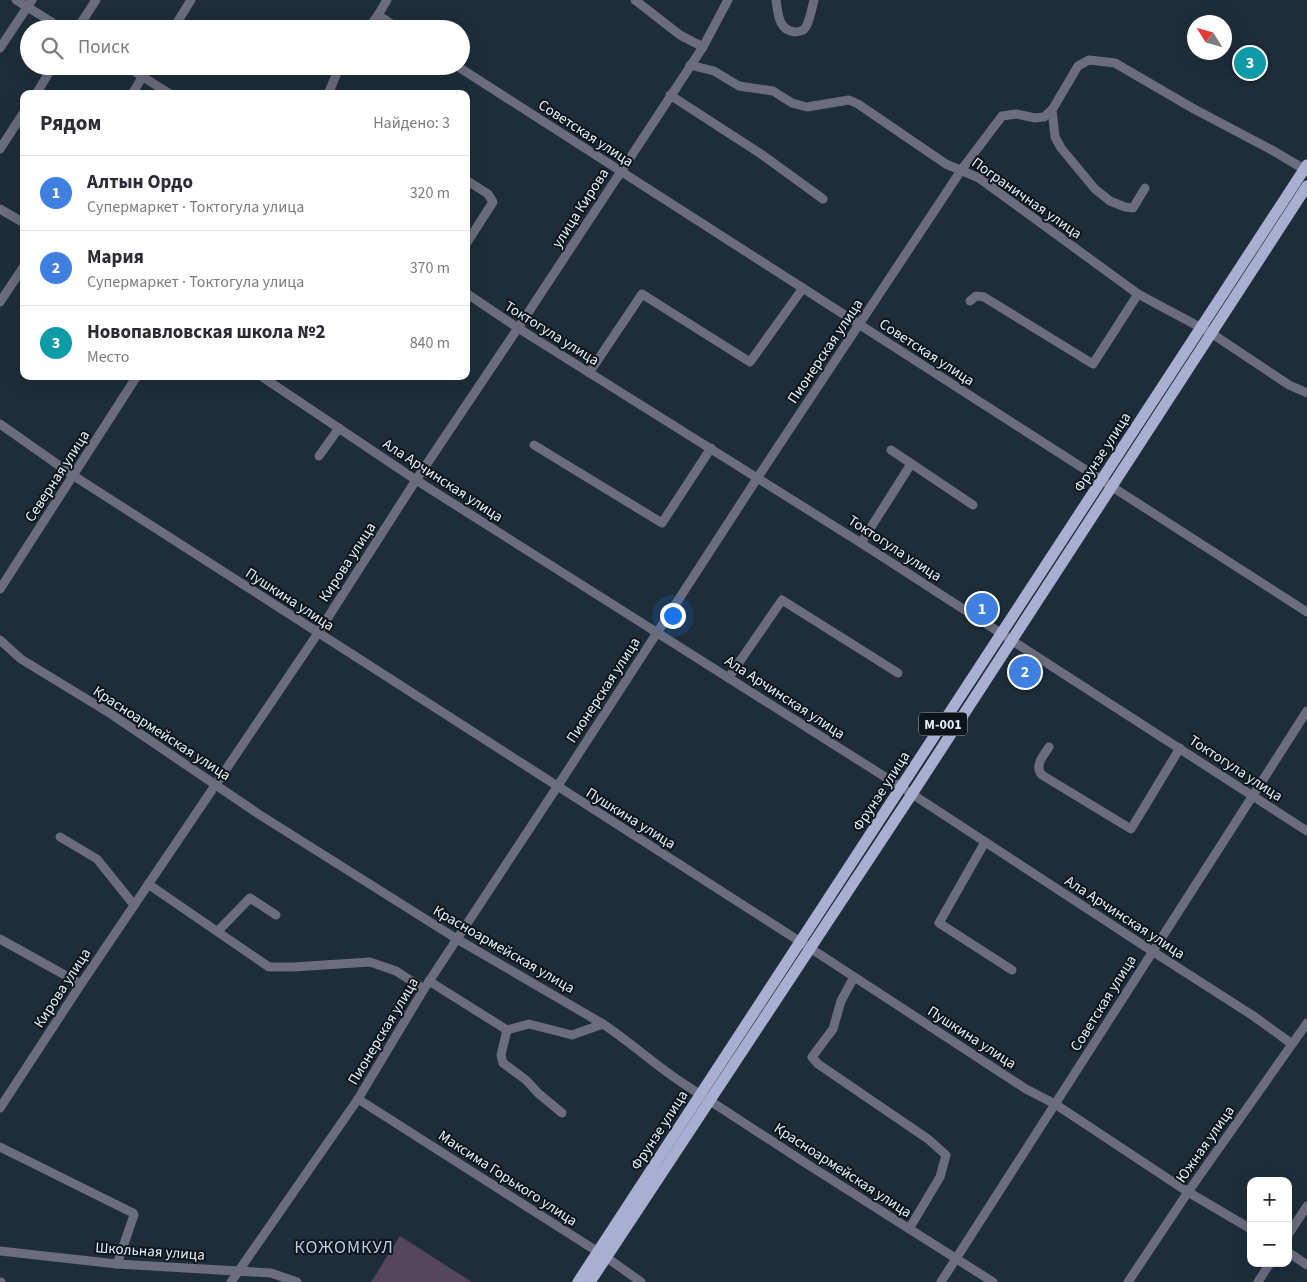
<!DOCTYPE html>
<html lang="ru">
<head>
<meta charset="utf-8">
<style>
  :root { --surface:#fff; --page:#f7f7f7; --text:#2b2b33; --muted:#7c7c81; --line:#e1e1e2; --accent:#b45309 }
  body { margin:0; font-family:"Source Sans 3",sans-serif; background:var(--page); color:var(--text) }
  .controls { position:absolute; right:15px; bottom:15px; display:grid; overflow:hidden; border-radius:10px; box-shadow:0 5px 20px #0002 }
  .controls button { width:45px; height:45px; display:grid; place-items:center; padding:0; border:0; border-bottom:1px solid var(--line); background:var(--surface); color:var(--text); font:25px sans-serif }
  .compass { position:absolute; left:1187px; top:15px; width:45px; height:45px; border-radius:50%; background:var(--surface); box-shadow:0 5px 20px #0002; rotate:307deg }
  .you { position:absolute; left:672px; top:615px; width:18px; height:18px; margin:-12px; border:4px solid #fff; border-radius:50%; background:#1a73e8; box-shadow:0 0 0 8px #1a73e833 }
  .badge { display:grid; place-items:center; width:32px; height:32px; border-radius:50%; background:var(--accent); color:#fff; font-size:16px; font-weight:700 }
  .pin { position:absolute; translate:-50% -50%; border:2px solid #fff; box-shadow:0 1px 5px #0006 }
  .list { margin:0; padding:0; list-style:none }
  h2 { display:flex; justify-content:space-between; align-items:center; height:65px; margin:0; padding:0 20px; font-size:21px }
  h2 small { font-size:16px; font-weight:400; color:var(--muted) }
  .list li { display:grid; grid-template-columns:32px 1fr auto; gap:15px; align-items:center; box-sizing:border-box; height:75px; padding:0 20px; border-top:1px solid var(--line) }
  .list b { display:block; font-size:19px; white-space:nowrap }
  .list p { margin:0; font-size:16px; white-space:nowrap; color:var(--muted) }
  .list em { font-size:16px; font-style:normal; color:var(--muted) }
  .icon { flex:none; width:28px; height:28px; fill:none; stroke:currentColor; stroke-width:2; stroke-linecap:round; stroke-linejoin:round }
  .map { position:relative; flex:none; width:1307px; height:1282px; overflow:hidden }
  .search { position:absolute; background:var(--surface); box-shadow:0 5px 20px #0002; left:20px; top:20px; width:450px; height:55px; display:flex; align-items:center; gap:12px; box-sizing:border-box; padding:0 18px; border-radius:28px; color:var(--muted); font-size:19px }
  .panel { position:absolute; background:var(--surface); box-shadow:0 5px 20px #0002; left:20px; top:90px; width:450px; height:290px; border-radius:10px }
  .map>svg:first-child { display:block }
</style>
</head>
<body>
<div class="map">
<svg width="1307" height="1282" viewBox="0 0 1307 1282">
  <rect width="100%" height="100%" fill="#1d2d3a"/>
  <path fill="#54465c" d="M400,1236L472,1282H371Z"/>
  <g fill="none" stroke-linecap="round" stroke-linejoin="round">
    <g stroke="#6b6d7e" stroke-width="9">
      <path d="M16,0L63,29"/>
      <path d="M635,0L680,35L703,47"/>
      <path d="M776,0C778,12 778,31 795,32C796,32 801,31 803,30C809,26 812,7 814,0"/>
      <path d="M378,15L399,29"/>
      <path d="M77,29L96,0"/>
      <path d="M173,29L191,0"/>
      <path d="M368,29L378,15L387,0"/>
      <path d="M0,48L32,0"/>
      <path d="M690,65L714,71L739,86L773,91L792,103L807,107L849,100L858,104L946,164L979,178L1138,294L1211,333L1289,385L1307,393"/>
      <path d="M126,66L170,94"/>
      <path d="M457,66L1307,612"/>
      <path d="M36,94L53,66"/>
      <path d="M132,94L149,66"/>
      <path d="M328,94L340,66"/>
      <path d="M670,95L761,154L823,199"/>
      <path d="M0,149L24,112"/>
      <path d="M466,180L488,194L493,202L466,244"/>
      <path d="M1145,188L1133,208L1125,207L1110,201L1095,189L1061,148L1055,137L1052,110L1078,66L1089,60L1115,63L1194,109L1270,149L1304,169"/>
      <path d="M0,209L24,223"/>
      <path d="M466,293L518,328L861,543L1307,831"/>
      <path d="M970,301L976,296L984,297L1093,364L1138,294"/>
      <path d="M0,302L24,266"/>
      <path d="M589,373L642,294L750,362L803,288"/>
      <path d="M261,376L416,480L912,794L1152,951L1252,1015L1292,1044"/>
      <path d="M0,424L74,476L810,948L1026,1089L1055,1104L1188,1192L1251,1229"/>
      <path d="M534,445L662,523L711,448"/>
      <path d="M891,450L973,505"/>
      <path d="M319,456L339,428"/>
      <path d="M861,543L911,464"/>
      <path d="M0,589L137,376"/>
      <path d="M0,640L21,659L111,714L260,815L457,939L603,1024C630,1042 654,1064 681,1082L807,1164L993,1282"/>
      <path d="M729,677L782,600L898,673"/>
      <path d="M1049,747C1043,756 1034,766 1042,775L1131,829L1180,748"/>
      <path d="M60,837L97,859L134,905"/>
      <path d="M985,842L939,923L1012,970"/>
      <path d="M148,884L269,967H293L370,962L396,971L424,989"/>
      <path d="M218,931L250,898L276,915"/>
      <path d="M0,939L81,984"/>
      <path d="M854,977L841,1001L833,1029L812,1057L818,1064L928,1139L946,1155L940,1177L909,1229"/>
      <path d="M429,981L507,1030L529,1024L572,1035L603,1024"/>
      <path d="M507,1030L501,1055L503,1063L526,1080L538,1093L562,1113"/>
      <path d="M358,1099L606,1257L641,1282"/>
      <path d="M0,1108L83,981L318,633L416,480L518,328L703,47L728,0"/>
      <path d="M0,1147L133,1213L134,1215L117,1264"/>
      <path d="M1288,1235L1307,1206"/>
      <path d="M0,1251L117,1264L271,1273L297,1282"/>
      <path d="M1288,1252L1307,1265"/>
      <path d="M0,1282H1"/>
      <path d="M231,1282L358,1099L424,989L557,787L758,477L962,169L1002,116L1016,114L1035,118L1044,117L1052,110"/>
      <path d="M941,1282L1307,711"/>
      <path d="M1128,1282L1188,1192L1307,1023"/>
      <path d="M1258,1282L1270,1263"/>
    </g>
    <g stroke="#aaafd2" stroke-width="11">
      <path d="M578,1282L1307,165"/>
      <path d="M590,1282L912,794L1307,186"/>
    </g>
  </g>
  <g text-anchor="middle" stroke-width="4" stroke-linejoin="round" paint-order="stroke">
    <rect fill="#0d141a" stroke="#a4adb5" stroke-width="1" x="919" y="712.5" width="48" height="23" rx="4"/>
    <g font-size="14" font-weight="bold" fill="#e4eff7">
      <text x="943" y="729">M-001</text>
    </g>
    <g font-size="15" fill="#e4eff7" stroke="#0d141a">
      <text transform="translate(586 133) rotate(33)" y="5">Советская улица</text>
      <text transform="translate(1027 198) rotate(35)" y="5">Пограничная улица</text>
      <text transform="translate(580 208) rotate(-57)" y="5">улица Кирова</text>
      <text transform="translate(552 333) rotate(32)" y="5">Токтогула улица</text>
      <text transform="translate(825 351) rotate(-56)" y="5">Пионерская улица</text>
      <text transform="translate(927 352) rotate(33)" y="5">Советская улица</text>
      <text transform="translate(1102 452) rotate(-57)" y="5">Фрунзе улица</text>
      <text transform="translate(57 476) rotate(-57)" y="5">Северная улица</text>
      <text transform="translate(443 480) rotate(33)" y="5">Ала Арчинская улица</text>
      <text transform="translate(895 548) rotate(33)" y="5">Токтогула улица</text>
      <text transform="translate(347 562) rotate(-57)" y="5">Кирова улица</text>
      <text transform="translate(290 599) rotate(33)" y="5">Пушкина улица</text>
      <text transform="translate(603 690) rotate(-57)" y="5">Пионерская улица</text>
      <text transform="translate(785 697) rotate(33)" y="5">Ала Арчинская улица</text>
      <text transform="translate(162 733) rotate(33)" y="5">Красноармейская улица</text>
      <text transform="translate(1236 768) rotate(33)" y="5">Токтогула улица</text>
      <text transform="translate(881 791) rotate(-57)" y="5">Фрунзе улица</text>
      <text transform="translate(631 818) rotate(32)" y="5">Пушкина улица</text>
      <text transform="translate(1125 917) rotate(33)" y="5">Ала Арчинская улица</text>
      <text transform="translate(504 949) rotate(30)" y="5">Красноармейская улица</text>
      <text transform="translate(62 988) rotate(-57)" y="5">Кирова улица</text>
      <text transform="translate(1103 1003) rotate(-58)" y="5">Советская улица</text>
      <text transform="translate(383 1031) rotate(-59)" y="5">Пионерская улица</text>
      <text transform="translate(972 1037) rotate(33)" y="5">Пушкина улица</text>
      <text transform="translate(659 1130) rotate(-57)" y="5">Фрунзе улица</text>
      <text transform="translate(1205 1144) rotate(-55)" y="5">Южная улица</text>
      <text transform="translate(843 1170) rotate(33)" y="5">Красноармейская улица</text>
      <text transform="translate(508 1178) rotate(33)" y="5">Максима Горького улица</text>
      <text transform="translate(150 1251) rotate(4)" y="5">Школьная улица</text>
    </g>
    <g font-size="18" letter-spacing="1" fill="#b9cedf" stroke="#0d141a">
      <text x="344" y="1253">КОЖОМКУЛ</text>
    </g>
  </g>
</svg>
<div class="controls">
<button>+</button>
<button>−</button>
</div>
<svg class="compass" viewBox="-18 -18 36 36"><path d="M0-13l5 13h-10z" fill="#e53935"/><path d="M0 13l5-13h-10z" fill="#7c7c81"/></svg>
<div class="you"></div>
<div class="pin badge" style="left:982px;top:609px;background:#3f7fe0">1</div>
<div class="pin badge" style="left:1025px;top:672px;background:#3f7fe0">2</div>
<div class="pin badge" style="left:1250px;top:63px;background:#0f9aa8">3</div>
<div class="search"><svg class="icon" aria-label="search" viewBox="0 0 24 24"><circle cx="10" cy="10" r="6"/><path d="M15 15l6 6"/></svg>Поиск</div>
<section class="panel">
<h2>Рядом<small>Найдено: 3</small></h2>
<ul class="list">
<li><span class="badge" style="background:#3f7fe0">1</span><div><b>Алтын Ордо</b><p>Супермаркет · Токтогула улица</p></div><em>320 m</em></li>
<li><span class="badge" style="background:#3f7fe0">2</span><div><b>Мария</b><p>Супермаркет · Токтогула улица</p></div><em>370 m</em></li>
<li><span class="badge" style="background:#0f9aa8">3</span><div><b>Новопавловская школа №2</b><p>Место</p></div><em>840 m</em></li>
</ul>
</section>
</div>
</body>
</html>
